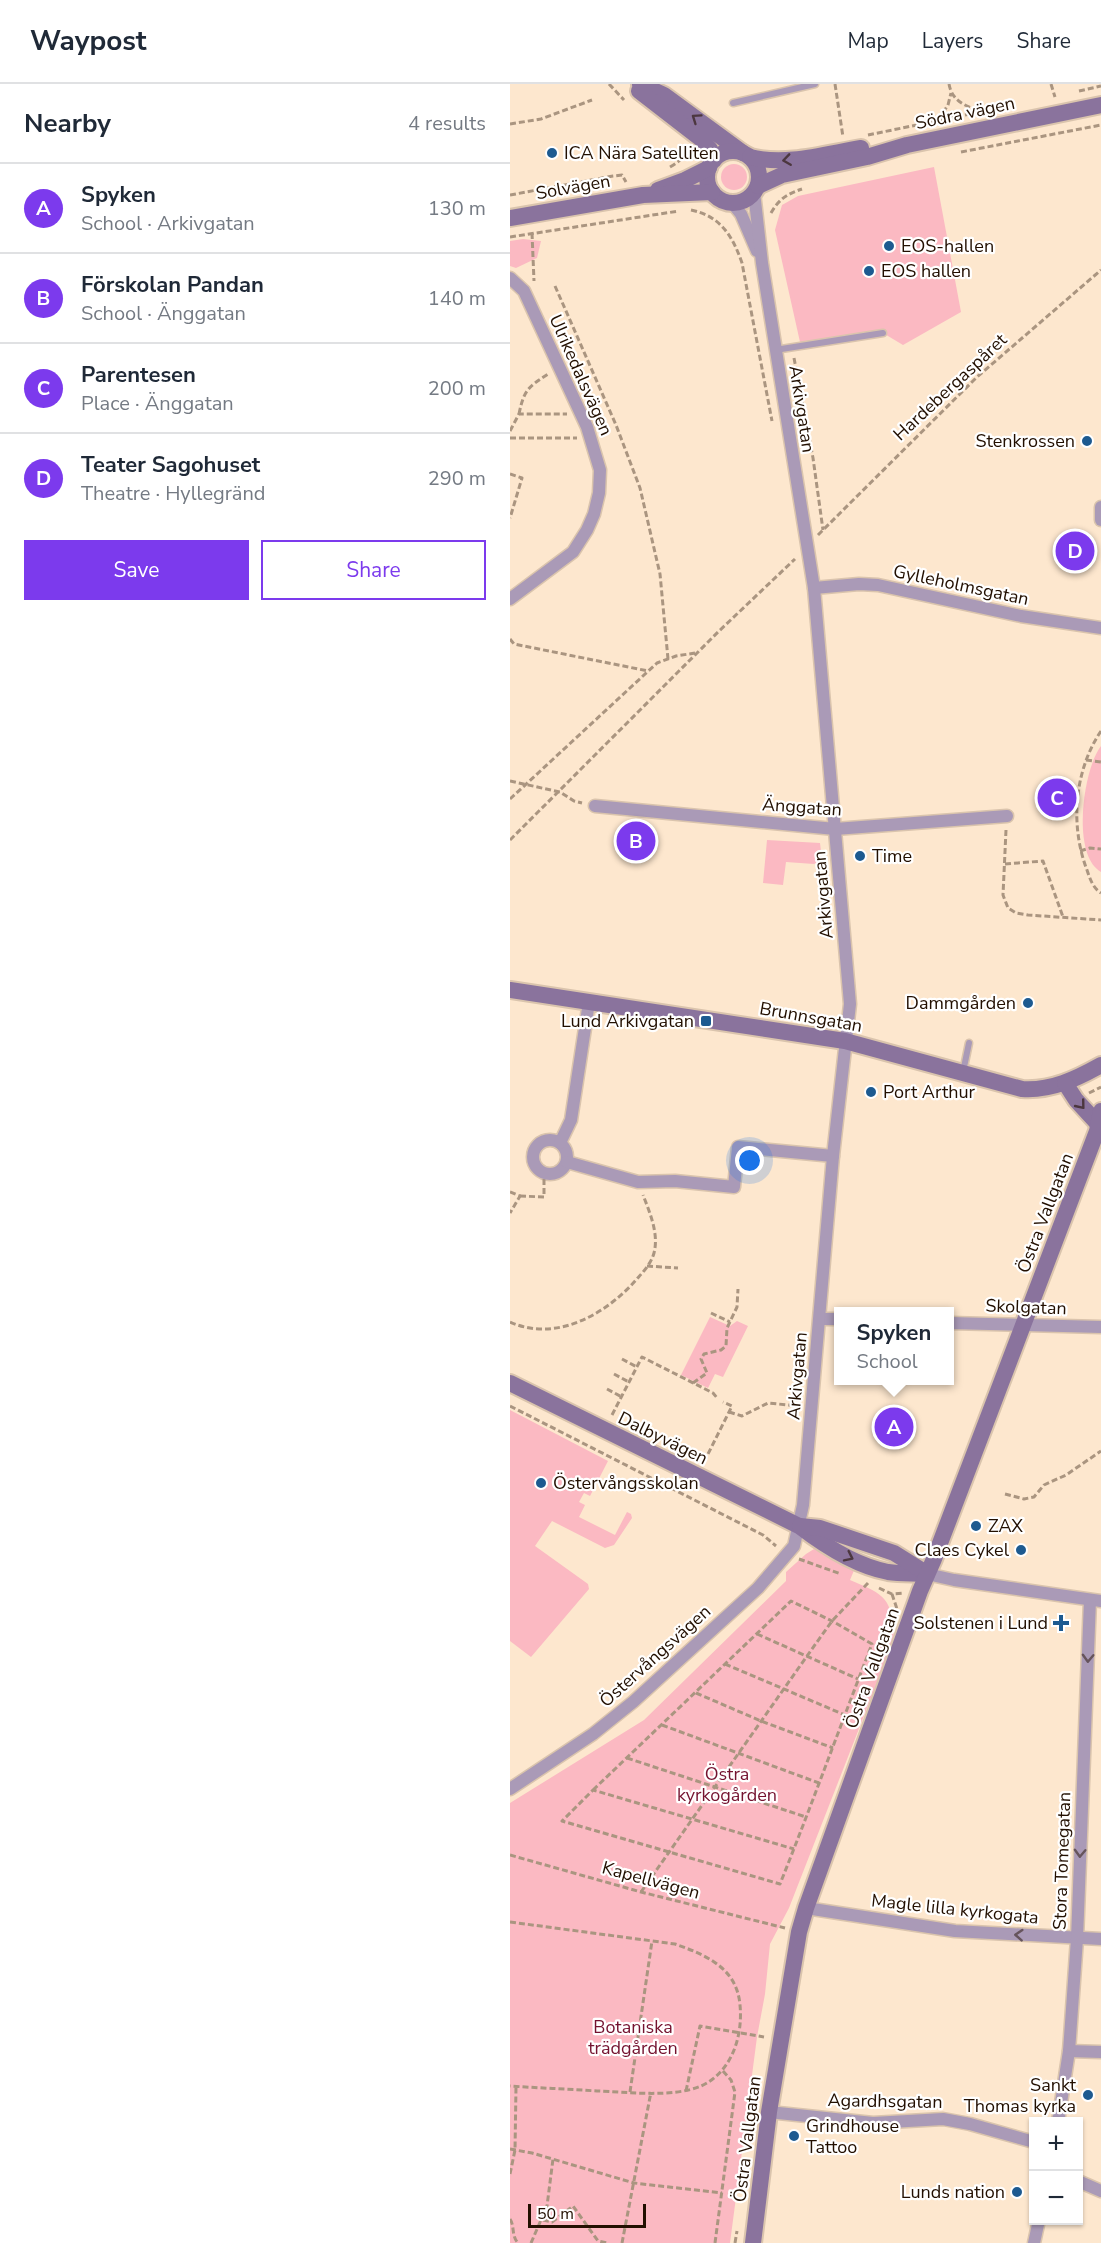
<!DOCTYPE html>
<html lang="en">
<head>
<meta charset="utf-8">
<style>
  :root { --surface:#fff; --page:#f2f2f3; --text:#1f2937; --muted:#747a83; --line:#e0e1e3; --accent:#7c3aed }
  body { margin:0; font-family:"Nunito Sans",sans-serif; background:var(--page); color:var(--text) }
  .controls { position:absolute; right:18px; bottom:18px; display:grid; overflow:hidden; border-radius:0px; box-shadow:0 2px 4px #0004 }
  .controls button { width:54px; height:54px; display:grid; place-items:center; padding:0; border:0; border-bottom:2px solid var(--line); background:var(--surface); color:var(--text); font:30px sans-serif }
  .scale { position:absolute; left:18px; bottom:15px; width:118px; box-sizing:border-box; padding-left:6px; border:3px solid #220f00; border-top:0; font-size:16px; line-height:21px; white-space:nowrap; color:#220f00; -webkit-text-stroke:4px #fff; paint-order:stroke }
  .you { position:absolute; left:240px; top:1077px; width:21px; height:21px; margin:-15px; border:4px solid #fff; border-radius:50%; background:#1a73e8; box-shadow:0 0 0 9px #1a73e833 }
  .badge { display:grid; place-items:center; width:39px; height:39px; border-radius:50%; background:var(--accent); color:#fff; font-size:20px; font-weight:700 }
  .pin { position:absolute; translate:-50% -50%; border:3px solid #fff; box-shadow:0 2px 6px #0006 }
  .popup { position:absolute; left:324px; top:1223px; width:120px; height:78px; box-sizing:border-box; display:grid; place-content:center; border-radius:0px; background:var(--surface); filter:drop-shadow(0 2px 4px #0005); font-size:20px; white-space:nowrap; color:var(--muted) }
  .popup b { font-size:22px; color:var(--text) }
  .popup::after { content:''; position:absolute; left:50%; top:100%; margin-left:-12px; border:12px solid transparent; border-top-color:var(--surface) }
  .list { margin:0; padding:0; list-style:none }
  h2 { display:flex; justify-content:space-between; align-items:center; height:78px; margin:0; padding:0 24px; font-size:26px }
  h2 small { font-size:20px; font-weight:400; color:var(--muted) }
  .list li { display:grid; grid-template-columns:39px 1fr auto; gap:18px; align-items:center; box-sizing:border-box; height:90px; padding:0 24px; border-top:2px solid var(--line) }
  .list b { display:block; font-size:22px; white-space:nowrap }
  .list p { margin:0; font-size:20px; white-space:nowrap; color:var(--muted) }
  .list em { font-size:20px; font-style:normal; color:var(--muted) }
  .actions { display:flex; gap:12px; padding:18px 24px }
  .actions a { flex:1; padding:14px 0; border:2px solid var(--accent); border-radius:0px; text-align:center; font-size:21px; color:var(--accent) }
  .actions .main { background:var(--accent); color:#fff }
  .map { position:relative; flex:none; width:591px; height:2159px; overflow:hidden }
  header { display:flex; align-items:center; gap:36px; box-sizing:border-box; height:84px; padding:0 30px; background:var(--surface); border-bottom:2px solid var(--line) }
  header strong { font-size:28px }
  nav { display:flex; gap:33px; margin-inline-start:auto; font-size:21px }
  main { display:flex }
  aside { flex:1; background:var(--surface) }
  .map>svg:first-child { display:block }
</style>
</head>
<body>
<header>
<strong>Waypost</strong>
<nav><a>Map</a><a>Layers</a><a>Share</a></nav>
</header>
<main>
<aside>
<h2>Nearby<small>4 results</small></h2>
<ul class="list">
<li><span class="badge">A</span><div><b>Spyken</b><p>School · Arkivgatan</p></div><em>130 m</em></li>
<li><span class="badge">B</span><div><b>Förskolan Pandan</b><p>School · Änggatan</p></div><em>140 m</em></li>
<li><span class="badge">C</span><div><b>Parentesen</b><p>Place · Änggatan</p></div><em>200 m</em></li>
<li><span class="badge">D</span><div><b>Teater Sagohuset</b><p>Theatre · Hyllegränd</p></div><em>290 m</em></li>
</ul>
<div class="actions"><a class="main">Save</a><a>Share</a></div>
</aside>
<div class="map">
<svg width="591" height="2159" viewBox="0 0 591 2159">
  <rect width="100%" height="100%" fill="#fde7ce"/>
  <g fill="#fbb9c2">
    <circle cx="224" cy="93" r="13"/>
    <path d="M424,83L451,228L393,261L373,249L297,265L290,258L265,146L272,121L288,112Z"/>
    <path d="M13,155L31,157L27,174L6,184L0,182V157Z"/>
    <path d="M591,662V788C561,772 573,685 591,662Z"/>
    <path d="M257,756L310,759L312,776L304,780L276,778L273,801L253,799Z"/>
    <path d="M200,1233L220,1242L227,1237L238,1242L213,1293L205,1290L198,1304L171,1291Z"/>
    <path d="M0,1326L98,1377L80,1412L74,1409L69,1418L75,1421L69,1433L105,1451L117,1428L121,1430L122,1434L104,1461L95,1464L42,1437L25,1462L78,1500L79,1505L21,1573L0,1557Z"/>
    <path d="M304,1465L345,1484L340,1496C376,1511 382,1514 384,1555L279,1824L260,1860L255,1910L247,1953L220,2159H0V1719L134,1636L276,1497V1488L296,1470Z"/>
  </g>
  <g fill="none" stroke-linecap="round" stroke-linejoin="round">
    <defs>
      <g id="lane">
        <path d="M223,19L305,0"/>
        <path d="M265,266L373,249"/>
        <path d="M453,988L459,959"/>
      </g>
      <g id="street">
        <path d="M222,119L231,130L247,167"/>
        <path d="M0,194L14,207L77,343L90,386L89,409L84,430L77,446L63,468L0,515"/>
        <path d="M591,423V436"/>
        <path d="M304,504L349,500L368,501L511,532L591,544"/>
        <path d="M85,722L325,745L497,732"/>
        <circle cx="40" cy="1073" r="17"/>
        <path d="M50,1059L61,1036L79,918"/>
        <path d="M57,1078L128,1098L165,1097L224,1103L228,1063L323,1072"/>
        <path d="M310,1235H328"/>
        <path d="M440,1239L591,1243"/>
        <path d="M417,1490L444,1496L591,1517"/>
        <path d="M0,1705L83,1650L123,1618L248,1504L284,1462L293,1421L323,1072L340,920L304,504L252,179L244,108"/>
        <path d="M296,1824L445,1847L591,1855"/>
        <path d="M559,1967L591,1968"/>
        <path d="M259,2028L363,2039L433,2035L460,2040L524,2058"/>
        <path d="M548,2038L559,1967L567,1855L580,1516"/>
        <path d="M568,2097L591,2107"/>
        <path d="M524,2159L529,2136"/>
      </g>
      <g id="secondary">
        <path d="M130,0L154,11L233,69"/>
        <path d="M129,7L191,55L200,65L204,76"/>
        <circle cx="223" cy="93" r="26"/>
        <path d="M240,73C276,82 315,70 351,64"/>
        <path d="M248,102L272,91L357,73L397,61L591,21"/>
        <path d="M148,106L175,96L199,84"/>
        <path d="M0,134L133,111L202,108"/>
        <path d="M0,906L335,957L512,1005C541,1007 566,995 591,981"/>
        <path d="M555,999L566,1016L589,1041"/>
        <path d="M0,1299L289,1442C315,1462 346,1482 378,1488C391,1490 404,1489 417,1490"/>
        <path d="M290,1442L310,1444L384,1469L416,1489"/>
        <path d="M243,2159L259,2028L289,1848L296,1824L410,1507L424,1475L587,1047L591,1027"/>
      </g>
    </defs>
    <use href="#lane" stroke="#dac4ad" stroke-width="9"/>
    <use href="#street" stroke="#dac4ad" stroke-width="15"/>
    <use href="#secondary" stroke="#dac4ad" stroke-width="20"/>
    <g stroke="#aa9580" stroke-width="3" stroke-dasharray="6 3" stroke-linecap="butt">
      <path d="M99,0L114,16"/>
      <path d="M325,0L333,53"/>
      <path d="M439,0C442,17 454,21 469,27"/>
      <path d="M541,0L545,13"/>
      <path d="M569,7L591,2"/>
      <path d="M428,36L438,21L441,9"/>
      <path d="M0,40L31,35L82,16"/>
      <path d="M358,51L504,21"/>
      <path d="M451,68L591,41"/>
      <path d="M160,83C170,77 176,73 174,61"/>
      <path d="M0,111L103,92L112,91L116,98"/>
      <path d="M181,126C211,132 223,153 232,179L262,337"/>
      <path d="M261,129C269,115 277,110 292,105"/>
      <path d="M22,149L24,197"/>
      <path d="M0,153L169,127"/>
      <path d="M45,202L106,341L130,404L150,490L158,575"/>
      <path d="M284,274L303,374L313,446"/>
      <path d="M9,330C14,306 18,303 38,290"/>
      <path d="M0,347L9,330H57"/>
      <path d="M0,354H67"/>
      <path d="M0,390L12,394L0,434"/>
      <path d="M308,451L467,293L591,186"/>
      <path d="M0,555L4,560L138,587"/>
      <path d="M591,647C564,687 560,742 577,786C580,795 583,804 591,809"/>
      <path d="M576,676L591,678"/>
      <path d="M0,697L50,708L64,717L72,719"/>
      <path d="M0,715L147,579L166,572L185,569"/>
      <path d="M496,746L493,811L498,824L506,829L518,831L591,836"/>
      <path d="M0,756L208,548L285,475"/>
      <path d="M570,767L580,764L591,765"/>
      <path d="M495,780L533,777L553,833"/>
      <path d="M579,1009L591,1003"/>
      <path d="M0,1108L10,1112L0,1129"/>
      <path d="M10,1112L34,1113V1090"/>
      <path d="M137,1182L168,1184"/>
      <path d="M201,1229L220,1238"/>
      <path d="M0,1238C46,1259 96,1230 126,1196C133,1188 141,1180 144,1169C149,1150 140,1129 133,1111"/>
      <path d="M112,1275L127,1283"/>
      <path d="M104,1290L119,1298"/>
      <path d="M183,1299L197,1289L191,1275L194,1270L211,1266L216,1262L217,1244L227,1223L228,1205"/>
      <path d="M97,1305L112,1313"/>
      <path d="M0,1322L253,1451L266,1462"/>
      <path d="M219,1328L232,1332L258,1319L288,1322"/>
      <path d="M102,1331L132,1273L203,1309L208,1315"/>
      <path d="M194,1378L222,1322L213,1318"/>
      <path d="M495,1410L514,1415L524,1413L534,1401L556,1391L591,1367"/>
      <path d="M289,1475L331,1490"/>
      <path d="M369,1504L382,1510L394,1509"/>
      <path d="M382,1510L387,1525"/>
      <path d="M247,1550L348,1595"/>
      <path d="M215,1580L335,1631"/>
      <path d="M186,1609L251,1637L323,1664"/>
      <path d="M152,1641L309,1699"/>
      <path d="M117,1674L296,1733"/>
      <path d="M83,1706L281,1517L322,1537L362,1560C331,1640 302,1720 270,1800L52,1737L83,1706L284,1765"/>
      <path d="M0,1771L131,1808L275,1844"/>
      <path d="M131,1808L297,1572L322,1537L358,1499"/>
      <path d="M0,1838L165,1860C196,1871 227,1884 230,1921C233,1952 222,1988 191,2002C163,2014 117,2008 87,2007C58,2005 29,2004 0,2002"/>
      <path d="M176,2007L190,1942L254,1953"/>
      <path d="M120,2008L142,1857"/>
      <path d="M0,2065L22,2069L124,2099L212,2109"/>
      <path d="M0,2090L5,2066L6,2003"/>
      <path d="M0,2135C5,2143 1,2151 8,2159"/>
      <path d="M33,2136L42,2138L63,2122L88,2157L97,2159"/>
      <path d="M21,2159L37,2122L43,2075"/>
      <path d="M112,2159L141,2008"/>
      <path d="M205,2159L225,2008L221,1996L212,1986"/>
      <path d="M225,2159L227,2147"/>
    </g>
    <use href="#lane" stroke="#aa9ab7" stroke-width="6"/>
    <use href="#street" stroke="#aa9ab7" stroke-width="12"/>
    <use href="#secondary" stroke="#8a739d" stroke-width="16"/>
  </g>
  <defs><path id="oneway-chevron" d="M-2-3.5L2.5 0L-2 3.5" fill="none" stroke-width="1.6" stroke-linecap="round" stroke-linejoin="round" transform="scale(1.5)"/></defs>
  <g stroke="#4c373f">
    <use href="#oneway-chevron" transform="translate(186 34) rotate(-145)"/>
    <use href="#oneway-chevron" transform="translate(277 76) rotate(172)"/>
    <use href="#oneway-chevron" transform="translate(571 1021) rotate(51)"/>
    <use href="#oneway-chevron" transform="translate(339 1473) rotate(26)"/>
  </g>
  <g stroke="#66545c">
    <use href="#oneway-chevron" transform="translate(578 1574) rotate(92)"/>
    <use href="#oneway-chevron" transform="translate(570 1769) rotate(92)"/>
    <use href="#oneway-chevron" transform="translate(509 1851) rotate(-176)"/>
  </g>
  <g fill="#1d5a90" stroke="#fff" stroke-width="2">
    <circle cx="42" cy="69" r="6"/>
    <circle cx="379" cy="162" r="6"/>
    <circle cx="359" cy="187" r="6"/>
    <circle cx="577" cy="357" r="6"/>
    <circle cx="350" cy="772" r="6"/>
    <circle cx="518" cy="919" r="6"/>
    <rect x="190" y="931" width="12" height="12" rx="3"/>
    <circle cx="361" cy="1008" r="6"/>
    <circle cx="31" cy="1399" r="6"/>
    <circle cx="466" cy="1442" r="6"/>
    <circle cx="511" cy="1466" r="6"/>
    <path d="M548 1530h6v6h6v6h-6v6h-6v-6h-6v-6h6z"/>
    <circle cx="578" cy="2011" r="6"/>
    <circle cx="284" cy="2052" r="6"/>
    <circle cx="507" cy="2108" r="6"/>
  </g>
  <g text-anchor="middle" stroke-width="4.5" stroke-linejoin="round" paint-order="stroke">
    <g font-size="18" fill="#220f00" stroke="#fff">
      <text transform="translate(455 29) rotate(-12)" y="6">Södra vägen</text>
      <text transform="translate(63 103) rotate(-10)" y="6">Solvägen</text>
      <text transform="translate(71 291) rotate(66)" y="6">Ulrikedalsvägen</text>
      <text transform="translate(440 303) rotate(-43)" y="6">Hardebergaspåret</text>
      <text transform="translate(292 325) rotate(81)" y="6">Arkivgatan</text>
      <text transform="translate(451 501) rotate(12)" y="6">Gylleholmsgatan</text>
      <text transform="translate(292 723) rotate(4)" y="6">Änggatan</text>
      <text transform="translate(313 811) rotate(-95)" y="6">Arkivgatan</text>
      <text transform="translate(301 933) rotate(10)" y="6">Brunnsgatan</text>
      <text transform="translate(535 1129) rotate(-69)" y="6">Östra Vallgatan</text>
      <text transform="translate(516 1223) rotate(2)" y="6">Skolgatan</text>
      <text transform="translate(287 1292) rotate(-85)" y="6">Arkivgatan</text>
      <text transform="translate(153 1354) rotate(26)" y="6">Dalbyvägen</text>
      <text transform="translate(145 1572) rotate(-42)" y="6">Östervångsvägen</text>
      <text transform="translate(362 1584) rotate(-70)" y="6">Östra Vallgatan</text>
      <text transform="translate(552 1777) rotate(-88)" y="6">Stora Tomegatan</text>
      <text transform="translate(141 1796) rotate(15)" y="6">Kapellvägen</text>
      <text transform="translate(445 1825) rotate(6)" y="6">Magle lilla kyrkogata</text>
      <text transform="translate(375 2017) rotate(1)" y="6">Agardhsgatan</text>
      <text transform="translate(237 2055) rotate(-83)" y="6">Östra Vallgatan</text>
    </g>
    <g font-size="18" fill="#220f00" stroke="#fff" text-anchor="start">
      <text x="54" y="75">ICA Nära Satelliten</text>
      <text x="391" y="168">EOS-hallen</text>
      <text x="371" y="193">EOS hallen</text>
      <text x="565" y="363" text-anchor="end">Stenkrossen</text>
      <text x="362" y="778">Time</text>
      <text x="506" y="925" text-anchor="end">Dammgården</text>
      <text x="184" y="943" text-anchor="end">Lund Arkivgatan</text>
      <text x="373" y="1014">Port Arthur</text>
      <text x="43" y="1405">Östervångsskolan</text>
      <text x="478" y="1448">ZAX</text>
      <text x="499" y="1472" text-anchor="end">Claes Cykel</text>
      <text x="538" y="1545" text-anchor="end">Solstenen i Lund</text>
      <text x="566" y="2007" text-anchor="end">Sankt<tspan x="566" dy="21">Thomas kyrka</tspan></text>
      <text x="296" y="2048">Grindhouse<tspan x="296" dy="21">Tattoo</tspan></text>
      <text x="495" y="2114" text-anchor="end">Lunds nation</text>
    </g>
    <g font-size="18" fill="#74122f" stroke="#fff">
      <text x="217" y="1696">Östra<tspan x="217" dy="21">kyrkogården</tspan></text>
      <text x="123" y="1949">Botaniska<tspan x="123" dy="21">trädgården</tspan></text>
    </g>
  </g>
</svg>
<div class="controls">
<button>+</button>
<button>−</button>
</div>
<div class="scale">50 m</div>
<div class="you"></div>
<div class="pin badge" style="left:384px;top:1343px">A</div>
<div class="popup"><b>Spyken</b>School</div>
<div class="pin badge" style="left:126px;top:757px">B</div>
<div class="pin badge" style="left:547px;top:714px">C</div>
<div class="pin badge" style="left:565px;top:467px">D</div>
</div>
</main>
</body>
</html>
